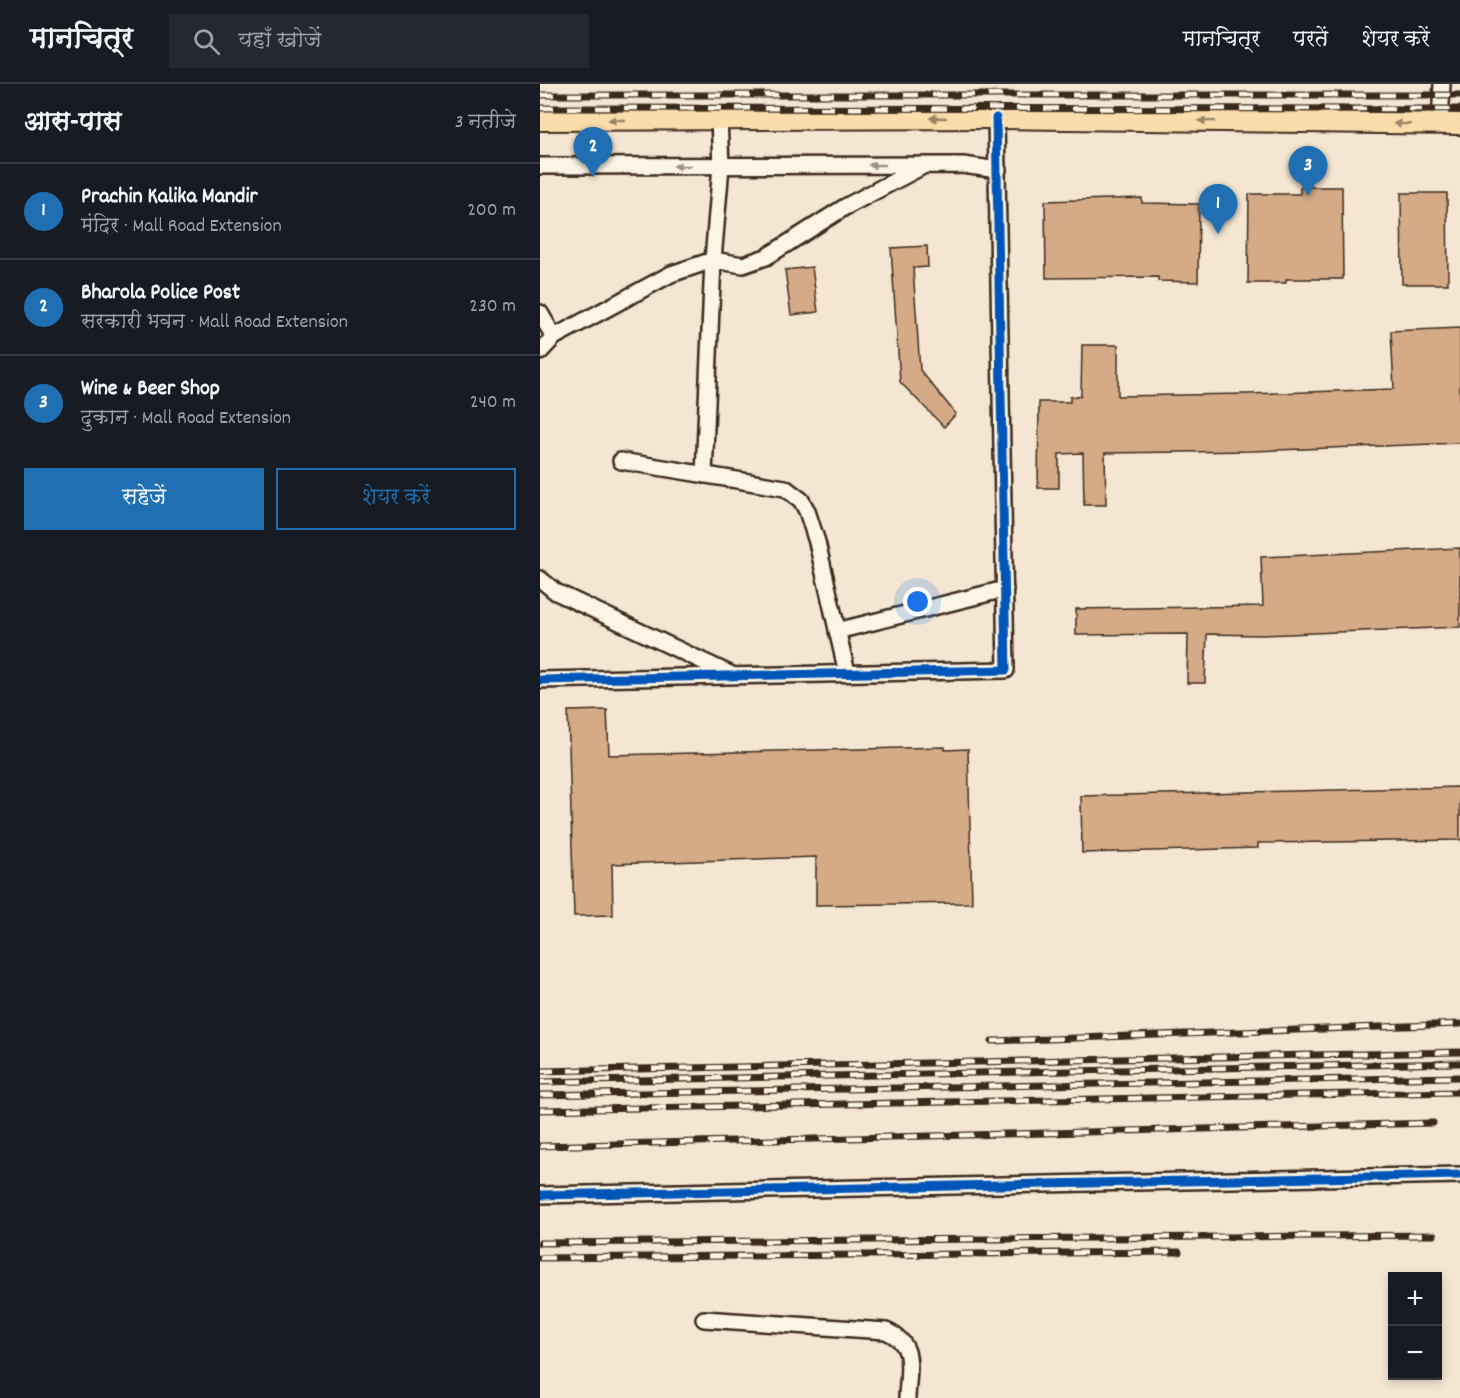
<!DOCTYPE html>
<html lang="hi">
<head>
<meta charset="utf-8">
<style>
  :root { --surface:#171b24; --page:#242831; --text:#f1f3f6; --muted:#9ea1a6; --line:#363941; --accent:#1f6fb2 }
  body { margin:0; font-family:Dekko,"Playpen Sans Deva",sans-serif; background:var(--page); color:var(--text) }
  .controls { position:absolute; right:18px; bottom:18px; display:grid; overflow:hidden; border-radius:0px; box-shadow:0 3px 9px #0003 }
  .controls button { width:54px; height:54px; display:grid; place-items:center; padding:0; border:0; border-bottom:2px solid var(--line); background:var(--surface); color:var(--text); font:30px sans-serif }
  .you { position:absolute; left:378px; top:518px; width:21px; height:21px; margin:-15px; border:4px solid #fff; border-radius:50%; background:#1a73e8; box-shadow:0 0 0 9px #1a73e833 }
  .badge { display:grid; place-items:center; width:39px; height:39px; border-radius:50%; background:var(--accent); color:#fff; font-size:20px; font-weight:700 }
  .pin { position:absolute; translate:-50% -50px; filter:drop-shadow(0 2px 3px #0008) }
  .pin::after { content:''; position:absolute; top:32px; width:21px; height:18px; background:inherit; clip-path:polygon(0 0,100% 0,50% 100%) }
  .list { margin:0; padding:0; list-style:none }
  h2 { display:flex; justify-content:space-between; align-items:center; height:78px; margin:0; padding:0 24px; font-size:26px }
  h2 small { font-size:20px; font-weight:400; color:var(--muted) }
  .list li { display:grid; grid-template-columns:39px 1fr auto; gap:18px; align-items:center; box-sizing:border-box; height:96px; padding:0 24px; border-top:2px solid var(--line) }
  .list b { display:block; font-size:22px; white-space:nowrap }
  .list p { margin:0; font-size:20px; white-space:nowrap; color:var(--muted) }
  .list em { font-size:20px; font-style:normal; color:var(--muted) }
  .actions { display:flex; gap:12px; padding:18px 24px }
  .actions a { flex:1; padding:14px 0; border:2px solid var(--accent); border-radius:0px; text-align:center; font-size:21px; color:var(--accent) }
  .actions .main { background:var(--accent); color:#fff }
  .icon { flex:none; width:33px; height:33px; fill:none; stroke:currentColor; stroke-width:2; stroke-linecap:round; stroke-linejoin:round }
  .map { position:relative; flex:none; width:920px; height:1314px; overflow:hidden }
  header { display:flex; align-items:center; gap:36px; box-sizing:border-box; height:84px; padding:0 30px; background:var(--surface); border-bottom:2px solid var(--line) }
  header strong { font-size:28px }
  nav { display:flex; gap:33px; margin-inline-start:auto; font-size:21px }
  .search { width:420px; height:54px; background:var(--page); display:flex; align-items:center; gap:15px; box-sizing:border-box; padding:0 21px; border-radius:0px; color:var(--muted); font-size:22px }
  main { display:flex }
  aside { flex:1; background:var(--surface) }
  .map>svg:first-child { display:block }
</style>
</head>
<body>
<header>
<strong>मानचित्र</strong>
<div class="search"><svg class="icon" aria-label="search" viewBox="0 0 24 24"><circle cx="10" cy="10" r="6"/><path d="M15 15l6 6"/></svg>यहाँ खोजें</div>
<nav><a>मानचित्र</a><a>परतें</a><a>शेयर करें</a></nav>
</header>
<main>
<aside>
<h2>आस-पास<small>3 नतीजे</small></h2>
<ul class="list">
<li><span class="badge">1</span><div><b>Prachin Kalika Mandir</b><p>मंदिर · Mall Road Extension</p></div><em>200 m</em></li>
<li><span class="badge">2</span><div><b>Bharola Police Post</b><p>सरकारी भवन · Mall Road Extension</p></div><em>230 m</em></li>
<li><span class="badge">3</span><div><b>Wine &amp; Beer Shop</b><p>दुकान · Mall Road Extension</p></div><em>240 m</em></li>
</ul>
<div class="actions"><a class="main">सहेजें</a><a>शेयर करें</a></div>
</aside>
<div class="map">
<svg width="920" height="1314" viewBox="0 0 920 1314">
  <rect width="100%" height="100%" fill="#f4e6d2"/>
  <filter id="ink" filterUnits="userSpaceOnUse"><feTurbulence type="fractalNoise" baseFrequency=".0167" numOctaves="2"/><feDisplacementMap in="SourceGraphic" scale="12" xChannelSelector="R" yChannelSelector="G"/><feConvolveMatrix kernelMatrix="1 2 1 2 8 2 1 2 1" color-interpolation-filters="sRGB"/></filter>
  <g filter="url(#ink)">
    <g fill="#d5ab87" stroke="#3b2a1e" stroke-width="1.5">
      <path d="M760,103H802L803,195H746V199H708L709,110H760Z"/>
      <path d="M861,109H907L908,200H862Z"/>
      <path d="M602,114V119L659,120L658,198L618,197V193L506,194L505,117Z"/>
      <path d="M387,162L388,183L373,184L380,286L416,330L404,343L360,298L351,164Z"/>
      <path d="M272,183L278,228L251,231L245,186Z"/>
      <path d="M920,244V359L713,367L565,369L566,421H544L543,369L519,370V404H498L499,318H530V313L541,312L542,261H578V312L707,310L854,305L851,247Z"/>
      <path d="M920,464V543L721,551L667,550L665,599H647L648,550L536,551V525L723,522L721,473Z"/>
      <path d="M67,626L69,671L405,663V666L428,665L432,819L276,821V773L72,780L73,831L34,832L28,627Z"/>
      <path d="M920,703V756L718,759V764L542,769L541,712Z"/>
    </g>
    <g fill="none" stroke-linecap="round" stroke-linejoin="round">
      <defs>
        <g id="minor">
          <path d="M900,40L902,0"/>
          <path d="M0,82L423,81L458,86"/>
          <path d="M0,229L14,253"/>
          <path d="M0,268L14,253L131,190L173,176L203,181L226,173L305,123L381,83"/>
          <path d="M81,377L245,404L261,416L267,427L277,458L307,589"/>
          <path d="M164,391L173,176L181,82L179,35"/>
          <path d="M0,495L16,508L192,591"/>
          <path d="M297,547L465,505"/>
          <path d="M0,596L466,586L456,34"/>
          <path d="M0,1111L920,1091"/>
          <path d="M164,1235L346,1247C377,1260 368,1286 367,1314"/>
        </g>
        <path id="major" d="M0,36L456,34L920,40"/>
      </defs>
      <use href="#minor" stroke="#3b2a1e" stroke-width="20"/>
      <use href="#major" stroke="#3b2a1e" stroke-width="24"/>
      <use href="#minor" stroke="#fcf5e5" stroke-width="15"/>
      <use href="#major" stroke="#faddab" stroke-width="20"/>
      <defs>
        <g id="rail">
          <path d="M0,11H920"/>
          <path d="M0,24L920,25"/>
          <path d="M452,957L920,940"/>
          <path d="M0,987L920,968"/>
          <path d="M0,998L920,979"/>
          <path d="M0,1011L920,993"/>
          <path d="M0,1026L920,1008"/>
          <path d="M0,1062L893,1039"/>
          <path d="M0,1159L894,1151"/>
          <path d="M0,1174L639,1168"/>
        </g>
      </defs>
      <use href="#rail" stroke="#3b2a1e" stroke-width="7"/>
      <use href="#rail" stroke="#fcf5e5" stroke-width="4.5" stroke-dasharray="14" stroke-linecap="butt"/>
      <defs>
        <g id="cycleway">
          <path d="M0,596L466,586L456,34"/>
          <path d="M0,1111L920,1091"/>
        </g>
      </defs>
      <use href="#cycleway" stroke="#fcf5e5" stroke-width="13"/>
      <use href="#cycleway" stroke="#0057b8" stroke-width="9"/>
    </g>
    <defs><path id="oneway-solid" d="M-6-.8H1V-3.2L6.5 0L1 3.2V.8H-6Z" transform="scale(1.5)"/></defs>
    <g fill="#9a8464">
      <use href="#oneway-solid" transform="translate(398 34) rotate(180)"/>
      <use href="#oneway-solid" transform="translate(77 36) rotate(180)"/>
      <use href="#oneway-solid" transform="translate(667 37) rotate(-179)"/>
      <use href="#oneway-solid" transform="translate(862 40) rotate(-179)"/>
    </g>
    <g fill="#9c9082">
      <use href="#oneway-solid" transform="translate(337 81) rotate(180)"/>
      <use href="#oneway-solid" transform="translate(142 82) rotate(180)"/>
    </g>
  </g>
</svg>
<div class="controls">
<button>+</button>
<button>−</button>
</div>
<div class="you"></div>
<div class="pin badge" style="left:678px;top:150px">1</div>
<div class="pin badge" style="left:53px;top:93px">2</div>
<div class="pin badge" style="left:768px;top:112px">3</div>
</div>
</main>
</body>
</html>
